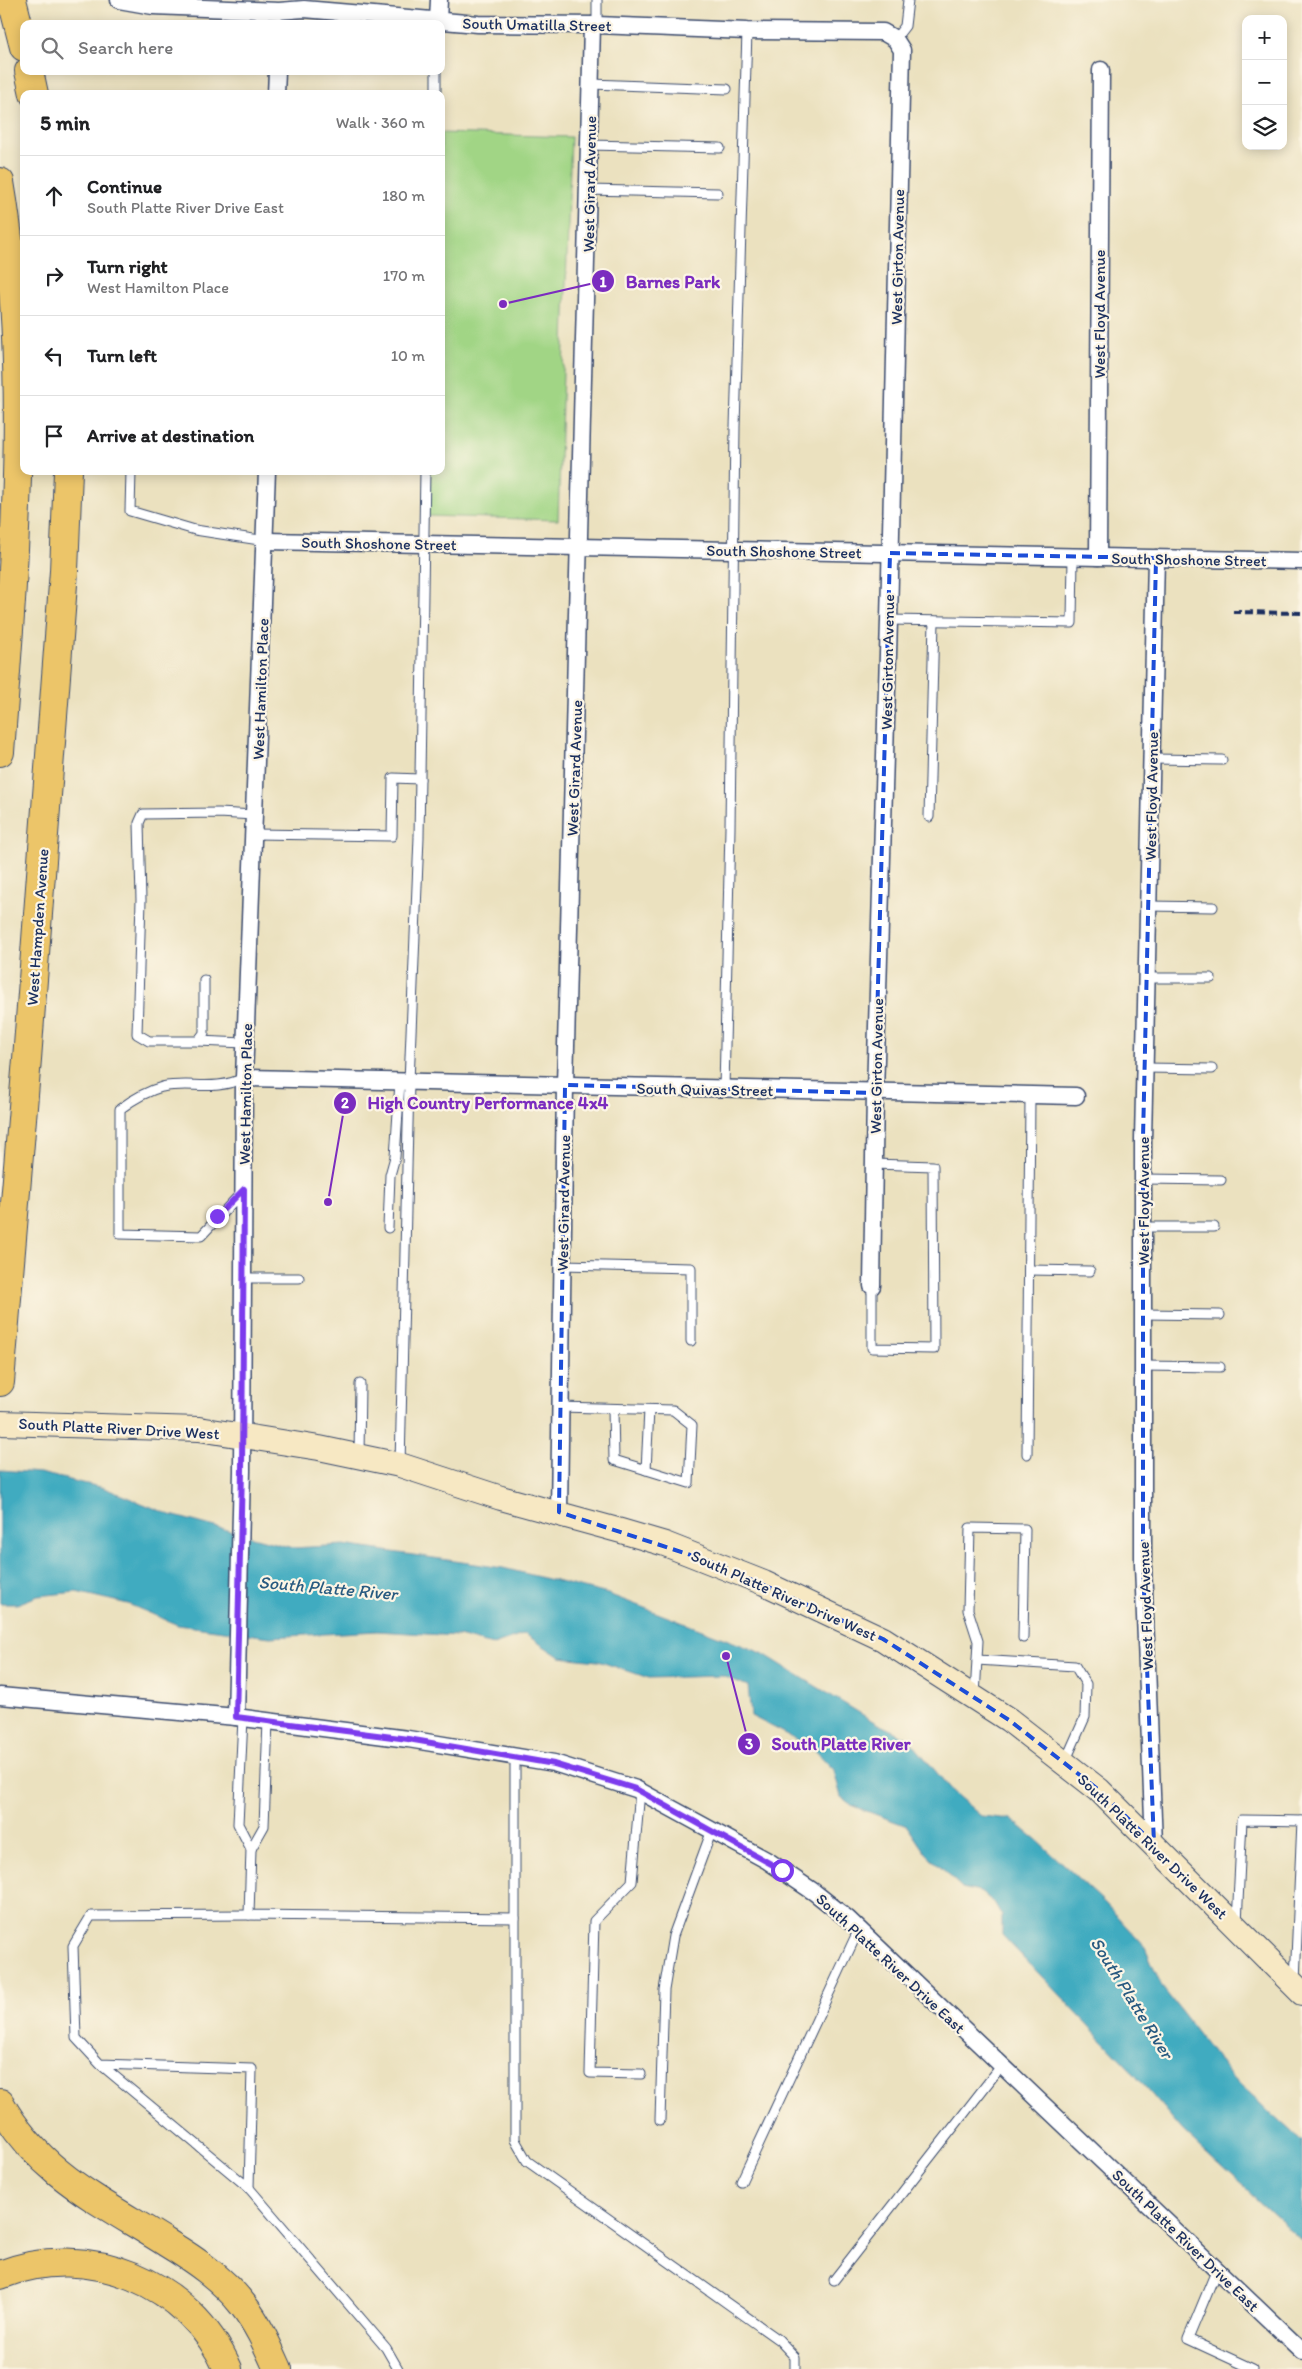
<!DOCTYPE html>
<html lang="en">
<head>
<meta charset="utf-8">
<style>
  :root { --surface:#fff; --page:#f2f2f2; --text:#202124; --muted:#757577; --line:#e0e0e0 }
  body { margin:0; font-family:Itim,sans-serif; background:var(--page); color:var(--text) }
  .controls { position:absolute; right:15px; top:15px; display:grid; overflow:hidden; border-radius:10px; box-shadow:0 2px 12px #0003 }
  .controls button { width:45px; height:45px; display:grid; place-items:center; padding:0; border:0; border-bottom:1px solid var(--line); background:var(--surface); color:var(--text); font:25px sans-serif }
  .stop { position:absolute; width:15px; height:15px; margin:-11px; border:4px solid #7c3aed; border-radius:50%; background:#fff }
  .stop.end { background:#7c3aed; border-color:#fff; box-shadow:0 1px 5px #0008 }
  .list { margin:0; padding:0; list-style:none }
  h2 { display:flex; justify-content:space-between; align-items:center; height:65px; margin:0; padding:0 20px; font-size:21px }
  h2 small { font-size:16px; font-weight:400; color:var(--muted) }
  .list li { display:grid; grid-template-columns:32px 1fr auto; gap:15px; align-items:center; box-sizing:border-box; height:80px; padding:0 20px; border-top:1px solid var(--line) }
  .list b { display:block; font-size:19px; white-space:nowrap }
  .list p { margin:0; font-size:16px; white-space:nowrap; color:var(--muted) }
  .list em { font-size:16px; font-style:normal; color:var(--muted) }
  .icon { flex:none; width:28px; height:28px; fill:none; stroke:currentColor; stroke-width:2; stroke-linecap:round; stroke-linejoin:round }
  .map { position:relative; flex:none; width:1302px; height:2369px; overflow:hidden }
  .search { position:absolute; background:var(--surface); box-shadow:0 2px 12px #0003; left:20px; top:20px; width:425px; height:55px; display:flex; align-items:center; gap:12px; box-sizing:border-box; padding:0 18px; border-radius:10px; color:var(--muted); font-size:19px }
  .panel { position:absolute; background:var(--surface); box-shadow:0 2px 12px #0003; left:20px; top:90px; width:425px; height:385px; border-radius:10px }
  .map>svg:first-child { display:block }
</style>
</head>
<body>
<div class="map">
<svg width="1302" height="2369" viewBox="0 0 1302 2369">
  <rect width="100%" height="100%" fill="#fcf5e5"/>
  <filter id="ink" filterUnits="userSpaceOnUse"><feTurbulence type="fractalNoise" baseFrequency=".02" numOctaves="2"/><feDisplacementMap in="SourceGraphic" scale="10" xChannelSelector="R" yChannelSelector="G"/><feConvolveMatrix kernelMatrix="1 2 1 2 8 2 1 2 1" color-interpolation-filters="sRGB"/></filter>
  <filter id="wash" filterUnits="userSpaceOnUse"><feTurbulence type="fractalNoise" baseFrequency=".0096" numOctaves="4" result="noise"/><feDisplacementMap in="SourceGraphic" scale="20" xChannelSelector="R" yChannelSelector="G"/><feGaussianBlur stdDeviation="1.12" result="paint"/><feColorMatrix in="noise" values="0 0 0 0 0 0 0 0 0 0 0 0 0 0 0 0 0 1.4 0 .05"/><feComposite in="paint" operator="in"/></filter>
  <g filter="url(#wash)">
    <rect width="100%" height="100%" fill="#ebe1bf"/>
    <path fill="#a1d585" stroke="#5e8272" d="M441,133L571,137L558,520L427,516L429,471H441Z"/>
    <path fill="#41abc0" stroke="#2e6d8f" d="M0,1470L40,1473L104,1488L171,1515L293,1548L344,1545L503,1568L608,1594L762,1653L876,1723L908,1738L953,1792L981,1816L1011,1819L1038,1841L1104,1902L1145,1947L1162,1987L1233,2079L1302,2141V2240L1183,2131L1129,2068L1002,1935V1916L994,1902L980,1892L962,1888L924,1851L907,1826L853,1806L841,1797L834,1770L812,1747L751,1716L748,1686L722,1676L649,1678L598,1661L560,1657L525,1634L493,1645L458,1636L377,1631L270,1637L178,1625L128,1604L76,1592L38,1596L17,1604H0Z"/>
  </g>
  <g filter="url(#ink)">
    <g fill="none" stroke-linecap="round" stroke-linejoin="round">
      <defs>
        <g id="lane">
          <path d="M597,25V0"/>
          <path d="M895,39L905,26L908,0"/>
          <path d="M591,84L727,89"/>
          <path d="M436,94V71"/>
          <path d="M589,145L720,148"/>
          <path d="M588,190L718,193"/>
          <path d="M131,471L130,511L195,530L266,541"/>
          <path d="M889,620L1072,623L1073,556"/>
          <path d="M1152,759L1222,760"/>
          <path d="M929,817L934,621"/>
          <path d="M254,834L392,836L393,778L420,779"/>
          <path d="M1148,906L1213,907"/>
          <path d="M1147,978H1211"/>
          <path d="M204,980V1033L198,1041H149L137,1034L141,900L139,823L143,814L219,813L254,815"/>
          <path d="M198,1041L245,1043"/>
          <path d="M1145,1068L1212,1069"/>
          <path d="M724,1089L730,828L735,427L747,31"/>
          <path d="M1143,1179L1221,1180"/>
          <path d="M244,1190L201,1236L120,1234V1109C132,1100 147,1091 162,1087C191,1081 213,1092 244,1078"/>
          <path d="M1143,1227H1214"/>
          <path d="M388,1228L390,1175L395,1157L400,1082"/>
          <path d="M562,1265L691,1268V1341"/>
          <path d="M1029,1270L1090,1271"/>
          <path d="M243,1278H299"/>
          <path d="M872,1286V1348L934,1349L933,1166L874,1164"/>
          <path d="M1143,1314L1220,1315"/>
          <path d="M1143,1366L1220,1367"/>
          <path d="M560,1407L673,1410L692,1425L689,1483L614,1460L613,1409"/>
          <path d="M1027,1454L1030,1096"/>
          <path d="M359,1456L360,1384"/>
          <path d="M400,1465L409,1082L419,837L425,471"/>
          <path d="M646,1470L649,1410"/>
          <path d="M977,1660L1075,1666L1086,1684L1085,1717L1065,1762"/>
          <path d="M975,1696L978,1641L968,1610L970,1528L1025,1529L1023,1638"/>
          <path d="M243,1718L238,1824L251,1849L264,1826L268,1721"/>
          <path d="M515,1756V2140L527,2161L779,2340L795,2357V2369"/>
          <path d="M640,1791L632,1882L594,1921L590,2073L641,2074"/>
          <path d="M251,1849L249,1915L515,1918"/>
          <path d="M1237,1923L1242,1820L1302,1821"/>
          <path d="M1295,1981L1302,1821"/>
          <path d="M100,2064L249,2188L252,2069L100,2064L76,2038L73,1946L91,1916L249,1915"/>
          <path d="M660,2120L664,1990L673,1936L712,1830"/>
          <path d="M741,2182L859,1929"/>
          <path d="M249,2188L386,2348L398,2369"/>
          <path d="M1217,2269L1188,2339L1253,2369"/>
          <path d="M834,2280L1002,2065"/>
        </g>
        <g id="street">
          <path d="M119,0L153,6L279,11L304,9L478,24L597,25L747,31L883,32L895,39L902,50L889,620L875,1093L872,1286"/>
          <path d="M438,21L439,0"/>
          <path d="M276,94L277,71"/>
          <path d="M266,541L1302,561"/>
          <path d="M1098,557L1101,70"/>
          <path d="M244,1078L1076,1096"/>
          <path d="M559,1512L565,1085L592,25"/>
          <path d="M0,1696L236,1717L408,1739L554,1763L636,1789L768,1861L814,1892L848,1919L1302,2351"/>
          <path d="M236,1717L242,1471L244,1078L267,471"/>
          <path d="M1154,1844L1143,1565V1139L1156,558"/>
        </g>
        <path id="secondary" d="M0,1423L199,1429L319,1448L400,1465L501,1498L621,1531L665,1544L764,1583L883,1639L1009,1720L1099,1790L1302,1993"/>
        <g id="highway">
          <path d="M12,0L24,47"/>
          <path d="M29,71L34,94"/>
          <path d="M0,182C32,371 14,563 0,752"/>
          <path d="M0,1382L27,1059L64,571L68,471"/>
          <path d="M0,2103C40,2175 101,2201 167,2243C195,2260 223,2279 243,2305C258,2324 268,2347 278,2369"/>
          <path d="M0,2275C88,2239 191,2283 228,2369"/>
        </g>
      </defs>
      <use href="#lane" stroke="#3a4a6d" stroke-width="11"/>
      <use href="#street" stroke="#3a4a6d" stroke-width="19"/>
      <use href="#secondary" stroke="#3a4a6d" stroke-width="26"/>
      <use href="#highway" stroke="#3a4a6d" stroke-width="30"/>
      <use href="#lane" stroke="#fff" stroke-width="9"/>
      <use href="#street" stroke="#fff" stroke-width="16"/>
      <use href="#secondary" stroke="#f7e8c3" stroke-width="24"/>
      <use href="#highway" stroke="#ecc569" stroke-width="28"/>
      <path stroke="#1b2f5e" stroke-width="4" stroke-dasharray="8 4" stroke-linecap="butt" d="M1233,612L1302,613"/>
    </g>
  </g>
  <g fill="none" stroke-linecap="round" stroke-linejoin="round" filter="url(#ink)">
    <path stroke="#7c3aed" stroke-width="6" d="M217,1216L244,1189L242,1471L236,1717L408,1739L554,1764L636,1789L782,1870"/>
  </g>
  <path fill="none" stroke="#1d4ed8" stroke-width="4" stroke-dasharray="10 6" stroke-linejoin="round" d="M890,553L1156,558L1143,1139V1565L1154,1844L1099,1790L1009,1720L883,1639L715,1563L559,1512L565,1085L875,1093Z"/>
  <g text-anchor="middle" stroke-width="4.5" stroke-linejoin="round" paint-order="stroke">
    <g font-size="16" fill="#1b2f5e" stroke="#fcf5e5">
      <text transform="translate(537 24) rotate(1)" y="6">South Umatilla Street</text>
      <text transform="translate(589 184) rotate(-89)" y="6">West Girard Avenue</text>
      <text transform="translate(897 257) rotate(-89)" y="6">West Girton Avenue</text>
      <text transform="translate(1099 314) rotate(-90)" y="6">West Floyd Avenue</text>
      <text transform="translate(379 543) rotate(1)" y="6">South Shoshone Street</text>
      <text transform="translate(784 551) rotate(1)" y="6">South Shoshone Street</text>
      <text transform="translate(1189 559) rotate(1)" y="6">South Shoshone Street</text>
      <text transform="translate(887 662) rotate(-89)" y="6">West Girton Avenue</text>
      <text transform="translate(260 689) rotate(-88)" y="6">West Hamilton Place</text>
      <text transform="translate(574 768) rotate(-88)" y="6">West Girard Avenue</text>
      <text transform="translate(1151 796) rotate(-89)" y="6">West Floyd Avenue</text>
      <text transform="translate(37 927) rotate(-86)" y="6">West Hampden Avenue</text>
      <text transform="translate(876 1066) rotate(-89)" y="6">West Girton Avenue</text>
      <text transform="translate(705 1089) rotate(1)" y="6">South Quivas Street</text>
      <text transform="translate(245 1094) rotate(-89)" y="6">West Hamilton Place</text>
      <text transform="translate(1143 1201) rotate(-90)" y="6">West Floyd Avenue</text>
      <text transform="translate(563 1203) rotate(-89)" y="6">West Girard Avenue</text>
      <text transform="translate(119 1428) rotate(3)" y="6">South Platte River Drive West</text>
      <text transform="translate(784 1595) rotate(24)" y="6">South Platte River Drive West</text>
      <text transform="translate(1145 1606) rotate(-92)" y="6">West Floyd Avenue</text>
      <text transform="translate(1153 1846) rotate(44)" y="6">South Platte River Drive West</text>
      <text transform="translate(891 1963) rotate(43)" y="6">South Platte River Drive East</text>
      <text transform="translate(1186 2240) rotate(44)" y="6">South Platte River Drive East</text>
    </g>
    <g font-size="18" font-style="italic" fill="#285a80" stroke="#fcf5e5">
      <text transform="translate(328 1588) rotate(5)" y="6">South Platte River</text>
      <text transform="translate(1132 1998) rotate(58)" y="6">South Platte River</text>
    </g>
  </g>
  <path fill="none" stroke="#7b2cbf" stroke-width="2" d="M503 304L603 281M328 1202L345 1103M726 1656L749 1744"/>
  <g fill="#7b2cbf" stroke="#fcf5e5" stroke-width="2">
    <circle cx="503" cy="304" r="5"/>
    <circle cx="328" cy="1202" r="5"/>
    <circle cx="726" cy="1656" r="5"/>
    <circle cx="603" cy="281" r="12"/>
    <circle cx="345" cy="1103" r="12"/>
    <circle cx="749" cy="1744" r="12"/>
  </g>
  <g font-size="15" text-anchor="middle" font-weight="bold" fill="#fff">
    <text x="603" y="287">1</text>
    <text x="345" y="1108">2</text>
    <text x="749" y="1749">3</text>
  </g>
  <g font-size="18" text-anchor="middle" font-weight="bold" fill="#7b2cbf" stroke="#fcf5e5" stroke-width="4.5" stroke-linejoin="round" paint-order="stroke">
    <text x="673" y="288">Barnes Park</text>
    <text x="488" y="1109">High Country Performance 4x4</text>
    <text x="841" y="1750">South Platte River</text>
  </g>
</svg>
<div class="controls">
<button>+</button>
<button>−</button>
<button><svg class="icon" aria-label="layers" viewBox="0 0 24 24"><path d="M12 4l9 5-9 5-9-5zM3 14l9 5 9-5"/></svg></button>
</div>
<div class="stop" style="left:782px;top:1870px"></div>
<div class="stop end" style="left:217px;top:1216px"></div>
<div class="search"><svg class="icon" aria-label="search" viewBox="0 0 24 24"><circle cx="10" cy="10" r="6"/><path d="M15 15l6 6"/></svg>Search here</div>
<section class="panel">
<h2>5 min<small>Walk · 360 m</small></h2>
<ul class="list">
<li><svg class="icon" aria-label="ahead" viewBox="0 0 24 24"><path d="M12 20V5M6 11l6-6 6 6"/></svg><div><b>Continue</b><p>South Platte River Drive East</p></div><em>180 m</em></li>
<li><svg class="icon" aria-label="right" viewBox="0 0 24 24"><path d="M7 20v-9h11M14 6l5 5-5 5"/></svg><div><b>Turn right</b><p>West Hamilton Place</p></div><em>170 m</em></li>
<li><svg class="icon" aria-label="left" viewBox="0 0 24 24"><path d="M17 20v-9H6M10 6l-5 5 5 5"/></svg><div><b>Turn left</b></div><em>10 m</em></li>
<li><svg class="icon" aria-label="arrive" viewBox="0 0 24 24"><path d="M6 21V4h12l-3 4 3 4H6"/></svg><div><b>Arrive at destination</b></div></li>
</ul>
</section>
</div>
</body>
</html>
